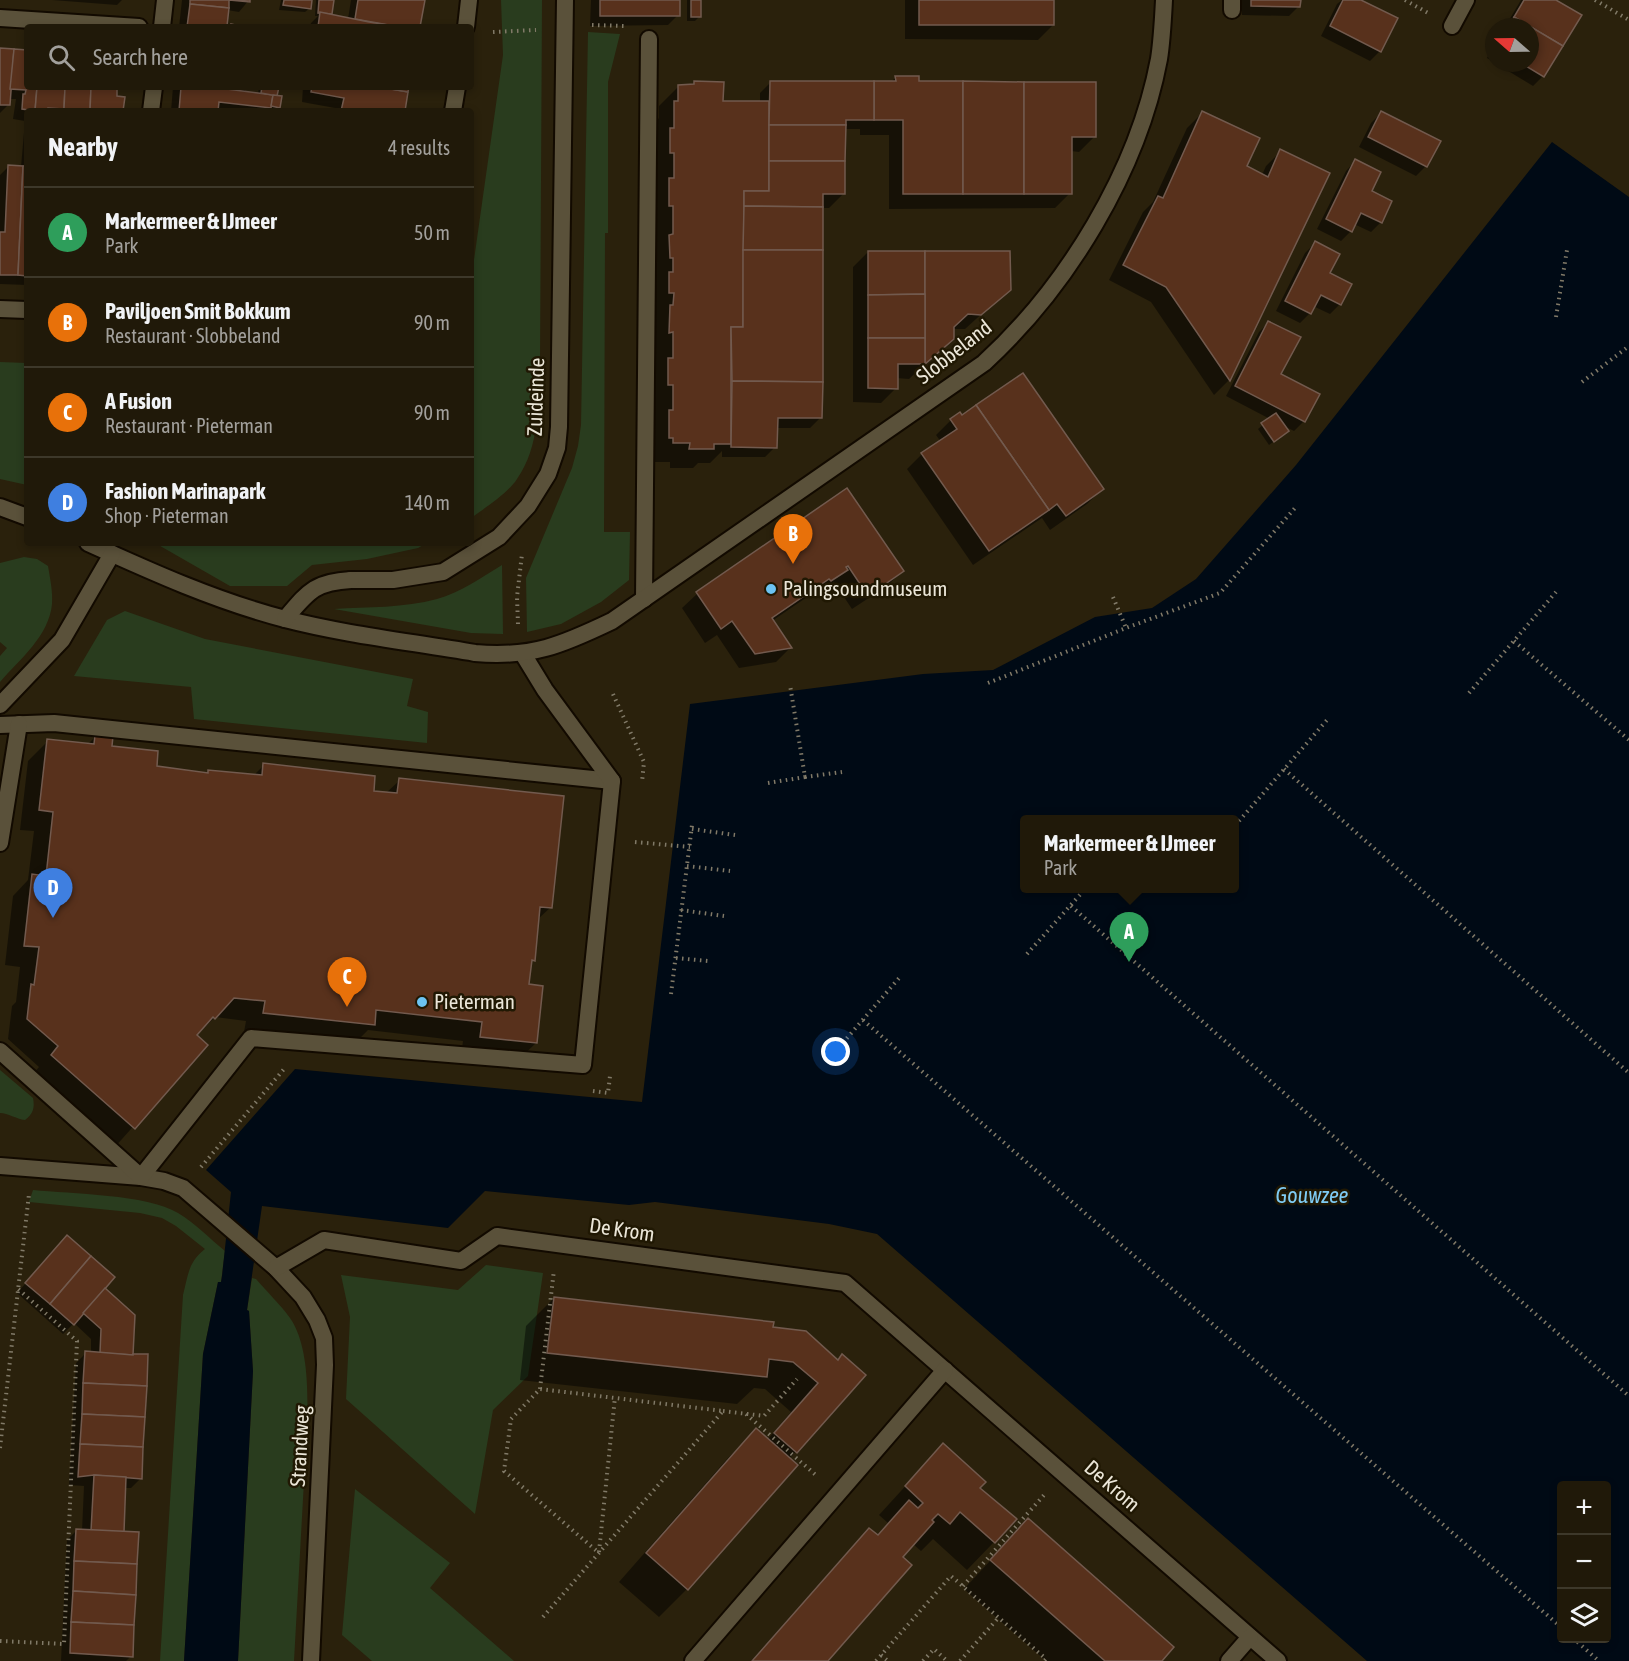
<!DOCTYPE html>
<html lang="en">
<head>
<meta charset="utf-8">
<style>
  :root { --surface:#201909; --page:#2d2617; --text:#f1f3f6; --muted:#a2a09c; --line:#3d382a; --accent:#8c9099 }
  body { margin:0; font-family:"Asap Condensed",sans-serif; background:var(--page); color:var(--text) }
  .controls { position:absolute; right:18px; bottom:18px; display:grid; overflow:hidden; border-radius:6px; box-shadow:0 3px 9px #0003 }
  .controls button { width:54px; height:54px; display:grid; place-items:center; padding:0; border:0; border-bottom:2px solid var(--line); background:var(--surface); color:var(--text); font:30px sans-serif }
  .compass { position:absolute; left:1485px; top:18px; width:54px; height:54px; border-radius:50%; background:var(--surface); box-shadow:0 3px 9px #0003; rotate:290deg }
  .you { position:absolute; left:836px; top:1052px; width:21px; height:21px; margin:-15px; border:4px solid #fff; border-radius:50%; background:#1a73e8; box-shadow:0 0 0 9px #1a73e833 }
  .badge { display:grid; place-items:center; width:39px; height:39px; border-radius:50%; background:var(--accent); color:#fff; font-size:20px; font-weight:700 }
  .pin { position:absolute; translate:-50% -50px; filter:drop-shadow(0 2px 3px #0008) }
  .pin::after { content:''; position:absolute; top:32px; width:21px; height:18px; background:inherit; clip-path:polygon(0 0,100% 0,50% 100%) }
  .popup { position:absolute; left:1020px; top:815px; width:219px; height:78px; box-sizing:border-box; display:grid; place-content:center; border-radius:6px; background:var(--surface); filter:drop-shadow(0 2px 4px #0005); font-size:20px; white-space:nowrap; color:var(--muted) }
  .popup b { font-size:22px; color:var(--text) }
  .popup::after { content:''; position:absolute; left:50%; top:100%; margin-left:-12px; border:12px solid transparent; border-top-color:var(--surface) }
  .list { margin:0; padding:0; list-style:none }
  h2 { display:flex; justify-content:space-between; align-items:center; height:78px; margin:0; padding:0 24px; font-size:26px }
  h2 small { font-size:20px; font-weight:400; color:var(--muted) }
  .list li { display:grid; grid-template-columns:39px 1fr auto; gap:18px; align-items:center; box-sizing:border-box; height:90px; padding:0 24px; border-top:2px solid var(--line) }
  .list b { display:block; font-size:22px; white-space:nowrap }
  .list p { margin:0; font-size:20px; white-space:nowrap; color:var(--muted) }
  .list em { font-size:20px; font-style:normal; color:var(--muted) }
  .icon { flex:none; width:33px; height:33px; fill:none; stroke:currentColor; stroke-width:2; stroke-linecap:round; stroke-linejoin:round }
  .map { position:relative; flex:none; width:1629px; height:1661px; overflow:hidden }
  .search { position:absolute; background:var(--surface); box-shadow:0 3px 9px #0003; left:24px; top:24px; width:450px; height:66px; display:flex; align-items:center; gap:15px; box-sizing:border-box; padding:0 21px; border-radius:6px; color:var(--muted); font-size:22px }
  .panel { position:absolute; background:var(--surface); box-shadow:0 3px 9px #0003; left:24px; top:108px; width:450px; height:438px; border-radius:6px }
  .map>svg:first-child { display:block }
</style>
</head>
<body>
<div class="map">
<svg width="1629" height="1661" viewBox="0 0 1629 1661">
  <rect width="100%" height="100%" fill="#2a210c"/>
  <g fill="#293c1e">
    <path d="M501,0H542L540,367C538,405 540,446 517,479C508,493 485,508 471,518V281L503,55Z"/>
    <path d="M588,32L620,34L608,82V233H605L604,532H630L629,580L601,602L561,624L527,632L526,578L572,468L578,446L581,425Z"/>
    <path d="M0,362L27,363V485L0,479Z"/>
    <path d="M155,543H427L418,548L367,559L312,565L287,586H230Z"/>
    <path d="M24,557L37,559L48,566C50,578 53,592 52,604C49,636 20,659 0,682V656L7,648L0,642V563Z"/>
    <path d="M502,565L503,634L471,633L334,609C368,607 404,608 437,599C460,593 482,577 502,565Z"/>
    <path d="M125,611L205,639L413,679L407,706L428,712L427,743L194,719L191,687L74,676L107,620Z"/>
    <path d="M0,1070L33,1098C35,1108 33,1114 25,1120C16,1119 8,1113 0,1113Z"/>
    <path d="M33,1190C71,1194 147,1194 178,1213C195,1223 210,1239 225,1251L221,1282H218L203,1354L184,1661H160L183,1295C188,1276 188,1262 205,1249L176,1226L162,1218L140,1213L29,1202Z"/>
    <path d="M486,1265L543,1273L528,1376L493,1410L475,1514L346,1399L350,1317L341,1275L458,1290Z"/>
    <path d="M252,1278L256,1279C267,1292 280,1304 290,1318C309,1345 308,1395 307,1427L294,1661H238L253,1371L249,1311L247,1310Z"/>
    <path d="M355,1489L450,1563L430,1588L514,1661H372L342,1635Z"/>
  </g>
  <path fill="#000a15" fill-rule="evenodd" d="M1552,142L1629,197V1661H1367L877,1234L829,1224L655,1202L629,1205L485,1191L448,1228L262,1206L247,1310L249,1311L253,1371L238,1661H184L203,1354L218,1282H221L222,1276L231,1192L206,1170L295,1069L642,1102L690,704L923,674L993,670L1095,617L1152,608L1196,579L1296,465ZM1024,820H1234V888H1024ZM1562,1486H1606V1638H1562Z"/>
  <g fill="#0007">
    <path d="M52,0H122L117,5Z"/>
    <path d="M182,0H249L239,12L227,10L225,27H179Z"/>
    <path d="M281,0H310V8L305,12L279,10Z"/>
    <path d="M316,0H333L329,15L348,19L351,0H424L419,27H310L311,23L318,16H315Z"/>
    <path d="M591,0H678V15L668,25L590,26Z"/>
    <path d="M687,0H699L700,16L695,21H687Z"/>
    <path d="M905,0H1053V25L1038,40L905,39Z"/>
    <path d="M1242,0H1299V6L1289,16L1242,15Z"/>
    <path d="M1342,0H1358L1380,51L1370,61L1321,36L1337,4Z"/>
    <path d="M1521,0H1553L1543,76L1533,86L1495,63H1530V27H1505Z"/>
    <path d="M1494,46V62L1487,58Z"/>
    <path d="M0,49L27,51V87H116L115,98L122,110L27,111V285L0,284V175L9,166L21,167L25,121L13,119L16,99H9L8,105L0,113Z"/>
    <path d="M896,77L1094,137L1079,152L1071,151L1070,193L1055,208L889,209V135H860V129H844V193L829,208H822L820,418L810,428H776L775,447L765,457H722V451L710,463H698L693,468H670V462H654V457H650V431L654,427L655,123L659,118V106L679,86H692L695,83L722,103H760V93L770,83H890Z"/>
    <path d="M173,87H245V91L258,94L259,87H277L276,97L279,107L275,111H171Z"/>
    <path d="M303,87H408L403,111H334L335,108L302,102Z"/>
    <path d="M286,109H299V111H284Z"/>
    <path d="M1202,113L1245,167L1262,175L1266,166L1281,151L1328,174L1229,380L1214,395L1151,302L1109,280L1143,212L1153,202L1187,128Z"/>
    <path d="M1381,113L1426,166L1416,176L1359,147L1371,123Z"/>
    <path d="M1355,161L1381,222L1371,232L1354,224L1351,231L1341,241L1317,229L1346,171Z"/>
    <path d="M1315,243L1340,304L1330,314L1313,306L1310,313L1300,323L1276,311L1305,253Z"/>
    <path d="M868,252L1009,289L965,329H953L952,338L909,379L896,378V388L881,403L853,402V267Z"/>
    <path d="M1269,322L1279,375L1304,421L1294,431L1284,426L1283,435L1269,445L1258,429L1270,419L1226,396L1259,332Z"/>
    <path d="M951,420L1102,489L1087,504L1050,530L1042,518L973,565L907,469L922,454L941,442L936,435Z"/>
    <path d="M847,490L902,571L887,586L852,609L834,582L815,595L813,593L772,621L790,648L776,662L739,668L717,635L705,643L682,608L697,594Z"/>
    <path d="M96,736L110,748L155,768L207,774L209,772L253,776L264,765L372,792L386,793L400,780L551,907L537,920L533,960L530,964L527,986L536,1043L516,1062L461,1056L463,1041L368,1030L354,1044L244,1032L246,1021L215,1017L196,1036L206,1045L114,1148L32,1075L39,1067L8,1039L12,1006L16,1002L20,967L5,965L13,896L28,880L34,831L20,830L28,761L48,741L87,745Z"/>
    <path d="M58,1247L103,1289L131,1355L141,1478L131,1488H125L123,1533L131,1656L126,1661H61L67,1540L77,1530L82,1531L84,1486L69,1485L76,1363L86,1353H91V1339L74,1323L63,1334L17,1293Z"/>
    <path d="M554,1298L771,1329L863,1376L789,1459L796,1465L687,1589L659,1617L619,1582L728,1458L756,1430L767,1440L791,1412L765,1389L754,1388L737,1404L520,1380L526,1326Z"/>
    <path d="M943,1445L994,1542L967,1570L933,1539L921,1551L913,1544L826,1661H751L842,1558L869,1530L876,1536L888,1523L879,1515Z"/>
    <path d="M1028,1520L1160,1661H1046L964,1589Z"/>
  </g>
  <g fill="#58311c" stroke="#725a4e" stroke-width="1.5">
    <path d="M190,0H250V2L229,0V8L190,4Z"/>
    <path d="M284,0H312L311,9L283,5Z"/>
    <path d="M319,0H334L332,14L318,13Z"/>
    <path d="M358,0H425L420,27H400L355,19Z"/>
    <rect x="600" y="0" width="80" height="16"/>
    <rect x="691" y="0" width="10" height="17"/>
    <rect x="919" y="0" width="135" height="25"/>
    <path d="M1251,0H1301L1300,7L1251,6Z"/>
    <path d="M1343,0H1361L1398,18L1381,52L1330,26Z"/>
    <path d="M1524,0H1556L1582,15L1563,46L1514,17Z"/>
    <path d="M190,4L229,8L227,26L231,27V24L244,27H187Z"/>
    <path d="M320,12L369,22L400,27H318Z"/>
    <path d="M1514,17L1563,46L1544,77L1521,63H1530V27H1508Z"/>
    <path d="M0,48L14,49L10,105H0Z"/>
    <path d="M14,49L27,50V87H37L35,111L22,109L23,94H25L26,90L10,89Z"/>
    <path d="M895,76H919V81H963V194H903V120H874V81H896Z"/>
    <path d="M694,81L724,82L723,101H769V191H744L743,327H731V444H714V449H689L690,443H673V438H669V410H673V385H668V358H673V332L669,333L670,305H673L674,293H669V272H673V258H670L669,235L673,234V206H669V178H674V153H670V128H674V101H678V85L694,84Z"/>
    <path d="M770,81H874V120H846V125H769Z"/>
    <path d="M963,81L1024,82V194H963Z"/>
    <path d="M1024,82H1096V137H1072V194H1024Z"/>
    <path d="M37,87H65L64,109L48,108V111H35Z"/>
    <path d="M65,87H91L90,111L64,109Z"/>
    <path d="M91,87H117V96L125,97L123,111L102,109V111H90Z"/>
    <path d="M181,87H211L273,95L271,108L219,102L218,111H179Z"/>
    <path d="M262,87H279L277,96L261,93Z"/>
    <path d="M312,87H379L408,92L405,111H341L344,98L311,92Z"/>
    <path d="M379,87H409L408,92Z"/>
    <path d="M273,95L282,96L280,108L271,106Z"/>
    <path d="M1202,111L1260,138L1247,166L1268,177L1280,149L1330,173L1230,381L1166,287L1123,265L1158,196L1163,198Z"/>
    <path d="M1381,111L1441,141L1427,167L1368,137Z"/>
    <path d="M769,125H846L845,161H769Z"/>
    <path d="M1355,159L1381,172L1372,191L1392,201L1382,223L1361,213L1352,232L1326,219Z"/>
    <path d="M769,161H845V194H823V207L744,206V191H769Z"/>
    <path d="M8,165L23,166L18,275H0V232H5Z"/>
    <path d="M23,166H27V276L18,275Z"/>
    <path d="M744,206L823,207V250H743Z"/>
    <path d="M1315,241L1340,254L1330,273L1352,284L1341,305L1321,295L1311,314L1285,301Z"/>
    <path d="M743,250H823V382L732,381L731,327H743Z"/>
    <path d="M868,251H925V294L868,295Z"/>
    <path d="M925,251H1010L1011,290L981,315L968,314L954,327V339L925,364Z"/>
    <path d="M925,294V338H868V295Z"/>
    <path d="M1268,321L1301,337L1281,374L1320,394L1305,422L1235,386Z"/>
    <path d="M868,338H925V364H898V389L868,388Z"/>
    <path d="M1023,373L1104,489L1066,516L1057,504L1049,510L976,405Z"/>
    <path d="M732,381L823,382L822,418H778L777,448L731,447Z"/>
    <path d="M976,405L1049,510L989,551L921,453L957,429L950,419L960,412L962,415Z"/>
    <path d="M1276,413L1289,431L1274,442L1261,423Z"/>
    <path d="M847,488L904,571L868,596L848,566L846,567L848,570L831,581L829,579L772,618L792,648L755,654L732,621L721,629L696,592Z"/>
    <path d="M95,735L113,736L112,746L158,751L157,766L208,773V770L262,775L263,763L375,776L374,791L397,793L399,778L564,796L552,908L540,907L535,961L532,960L529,984L543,986L537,1043L480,1037L482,1022L376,1010L375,1025L263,1013L265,1001L234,998L215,1019L213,1017L197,1035L208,1045L135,1129L51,1055L58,1046L27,1019L31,984L34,985L39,947L24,946L32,874L46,876L53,812L39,810L47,739L94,744Z"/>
    <path d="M67,1235L91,1256L50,1304L25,1283Z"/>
    <path d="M91,1256L115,1277L74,1325L50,1304Z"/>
    <path d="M105,1288L135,1315L133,1355L100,1353L101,1329L83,1313Z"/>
    <path d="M554,1297L774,1322L773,1327L806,1331L838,1360L842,1354L866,1375L797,1453L774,1433L818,1383L793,1362L769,1359L767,1377L547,1353Z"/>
    <path d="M85,1351L133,1355V1354H148L147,1386L83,1383Z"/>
    <path d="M83,1383L147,1386L145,1417L82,1414Z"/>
    <path d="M82,1414L145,1417L143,1447L80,1444Z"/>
    <path d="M756,1428L798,1465L688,1590L646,1553Z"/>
    <path d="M943,1443L986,1482L980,1488L1017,1519L995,1543L960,1512L950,1524L938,1514L932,1520L934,1522L903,1557L912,1565L828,1661H752L869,1528L878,1535L909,1500L918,1508L923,1503L905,1486Z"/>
    <path d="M80,1444L143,1447L142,1479L94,1475L78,1477Z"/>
    <path d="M94,1475L126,1477L124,1532L91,1531Z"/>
    <path d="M1028,1518L1174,1647L1162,1661H1105L990,1560Z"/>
    <path d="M76,1529L139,1532L137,1564L74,1561Z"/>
    <path d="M74,1561L137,1564L136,1595L73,1591Z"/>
    <path d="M73,1591L136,1595L134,1625L71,1622Z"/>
    <path d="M71,1622L134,1625L133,1657L70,1653Z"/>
  </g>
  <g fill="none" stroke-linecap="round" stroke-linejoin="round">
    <defs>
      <g id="service">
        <path d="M1232,10V0"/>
        <path d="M1452,26L1466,0"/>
        <path d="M644,599L649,39"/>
        <path d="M0,1166L141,1177L164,1181L183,1188L276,1268L303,1297L317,1320L324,1338L325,1365L311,1661"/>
      </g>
      <g id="pedestrian">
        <path d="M351,580H393L443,572L499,537L528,506L548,474L557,448L559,427L565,0"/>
        <path d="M0,725L54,723L612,781"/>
        <path d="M0,843L19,724"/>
        <path d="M0,1051L141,1177L251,1038L583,1065L612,781L545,690L523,654"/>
        <path d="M276,1268L324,1240L461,1261L497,1236L845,1283L1278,1661"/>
        <path d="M693,1661L945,1370"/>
        <path d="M1229,1661L1250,1637"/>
      </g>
      <g id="minor">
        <path d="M0,18L139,27"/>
        <path d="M162,27L165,0"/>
        <path d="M466,27L469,0"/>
        <path d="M151,111L154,87"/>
        <path d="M453,111L457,87"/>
        <path d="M0,309L27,310"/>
        <path d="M0,507L27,517"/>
        <path d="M88,543C152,572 216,601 285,619C347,635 412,642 475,653C532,658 562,645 612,621L984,363C1067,287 1138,171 1159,59C1162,40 1163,19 1164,0"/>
        <path d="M285,619C308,592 314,582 351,580"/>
        <path d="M0,705L62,640L112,554"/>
      </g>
    </defs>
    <use href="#service" stroke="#120a00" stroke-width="20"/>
    <use href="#pedestrian" stroke="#120a00" stroke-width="20"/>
    <use href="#minor" stroke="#120a00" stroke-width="20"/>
    <g stroke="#817a68" stroke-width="4" stroke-dasharray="1.5 4.5" stroke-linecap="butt">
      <path d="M1405,0L1428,13"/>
      <path d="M1595,0L1629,20"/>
      <path d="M592,25L626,26"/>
      <path d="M493,32L536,30"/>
      <path d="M1556,317L1567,250"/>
      <path d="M1582,382L1629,346"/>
      <path d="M1113,597L1126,628"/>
      <path d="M518,624L517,597L522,554"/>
      <path d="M1514,641L1629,740"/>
      <path d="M988,683L1126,628L1220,593L1295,508"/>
      <path d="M1469,693L1556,592"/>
      <path d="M613,694L644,762L642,782"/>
      <path d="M1284,769L1629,1073"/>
      <path d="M805,777L842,772"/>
      <path d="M768,783L805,777L790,685"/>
      <path d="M1239,821L1327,720"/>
      <path d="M692,829L735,835"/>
      <path d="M635,842L690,847"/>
      <path d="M687,866L730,871"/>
      <path d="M1071,906L1629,1396"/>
      <path d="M681,910L724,916"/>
      <path d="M1027,954L1086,888"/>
      <path d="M676,958L708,961"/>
      <path d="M671,994L692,825"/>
      <path d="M863,1020L1562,1628"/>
      <path d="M827,1061L900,977"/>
      <path d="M593,1091L608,1093L610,1076"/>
      <path d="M201,1167L284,1069"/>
      <path d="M540,1389L554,1270"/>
      <path d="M723,1411L764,1416L797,1379"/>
      <path d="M746,1414L818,1477"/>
      <path d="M0,1448L29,1194"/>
      <path d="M599,1552L615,1397"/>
      <path d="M963,1586L1044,1495"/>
      <path d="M543,1617L723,1411L540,1389L511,1419L504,1471L599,1553"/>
      <path d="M1573,1638L1599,1661"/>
      <path d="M0,1641L64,1644L77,1341L18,1289"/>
      <path d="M881,1655L888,1661"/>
      <path d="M876,1661L951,1576L1046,1659L1044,1661"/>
      <path d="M923,1661L934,1649L947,1661"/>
      <path d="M960,1661L999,1617"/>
    </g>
    <use href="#service" stroke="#5a513a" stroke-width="16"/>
    <use href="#pedestrian" stroke="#5a513a" stroke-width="16"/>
    <use href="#minor" stroke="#5a513a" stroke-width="16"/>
  </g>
  <g fill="#6cc3f2" stroke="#201803" stroke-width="2">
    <circle cx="771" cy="589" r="6"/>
    <circle cx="422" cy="1002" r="6"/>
  </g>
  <g text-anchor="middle" stroke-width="5" stroke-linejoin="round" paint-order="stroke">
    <g font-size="21" fill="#ebe6d8" stroke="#201803">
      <text transform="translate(954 352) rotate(-38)" y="7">Slobbeland</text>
      <text transform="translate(536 397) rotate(-88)" y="7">Zuideinde</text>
      <text transform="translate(622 1230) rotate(8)" y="7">De Krom</text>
      <text transform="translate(300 1446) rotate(-87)" y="7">Strandweg</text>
      <text transform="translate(1112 1486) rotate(41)" y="7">De Krom</text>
    </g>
    <g font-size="21" fill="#ebe6d8" stroke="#201803" text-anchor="start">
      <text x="783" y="596">Palingsoundmuseum</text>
      <text x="434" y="1009">Pieterman</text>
    </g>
    <g font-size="22" font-style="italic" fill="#7fccf4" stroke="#201803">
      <text x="1312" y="1203">Gouwzee</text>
    </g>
  </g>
</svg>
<div class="controls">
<button>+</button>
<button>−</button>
<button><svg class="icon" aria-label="layers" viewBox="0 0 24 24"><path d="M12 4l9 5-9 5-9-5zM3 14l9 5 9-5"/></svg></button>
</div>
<svg class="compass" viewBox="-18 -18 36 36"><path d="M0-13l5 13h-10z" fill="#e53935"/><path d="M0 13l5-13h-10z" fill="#a2a09c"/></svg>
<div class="you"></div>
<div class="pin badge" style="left:1129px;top:962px;background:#2e9e5b">A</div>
<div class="popup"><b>Markermeer &amp; IJmeer</b>Park</div>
<div class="pin badge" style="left:793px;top:564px;background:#e8710a">B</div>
<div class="pin badge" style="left:347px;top:1007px;background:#e8710a">C</div>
<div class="pin badge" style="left:53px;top:918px;background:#3f7fe0">D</div>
<div class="search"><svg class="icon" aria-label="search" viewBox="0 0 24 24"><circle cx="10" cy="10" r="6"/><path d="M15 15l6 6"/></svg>Search here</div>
<section class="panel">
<h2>Nearby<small>4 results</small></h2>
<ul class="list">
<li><span class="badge" style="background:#2e9e5b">A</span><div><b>Markermeer &amp; IJmeer</b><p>Park</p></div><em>50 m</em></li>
<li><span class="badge" style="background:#e8710a">B</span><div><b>Paviljoen Smit Bokkum</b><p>Restaurant · Slobbeland</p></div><em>90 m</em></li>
<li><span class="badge" style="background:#e8710a">C</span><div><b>A Fusion</b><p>Restaurant · Pieterman</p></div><em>90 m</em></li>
<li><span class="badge" style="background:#3f7fe0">D</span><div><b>Fashion Marinapark</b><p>Shop · Pieterman</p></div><em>140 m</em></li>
</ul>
</section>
</div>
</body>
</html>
